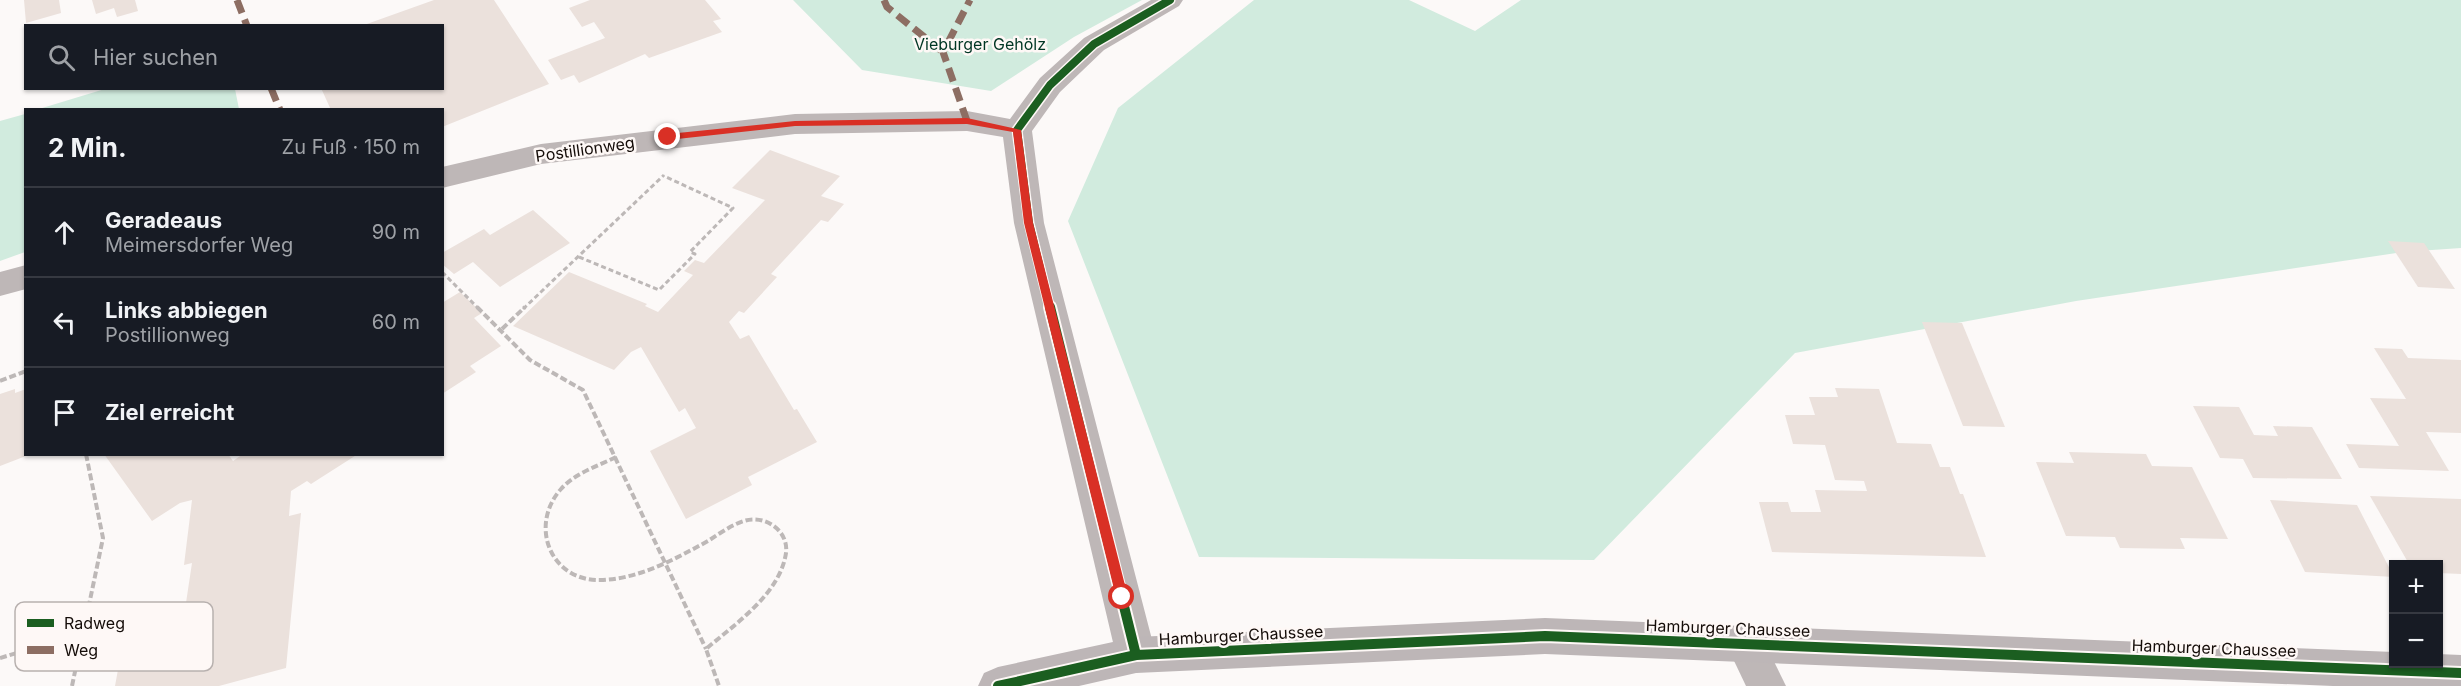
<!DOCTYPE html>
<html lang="de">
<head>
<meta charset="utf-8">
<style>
  :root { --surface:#171b24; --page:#20242c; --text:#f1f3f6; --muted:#9ea1a6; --line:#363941 }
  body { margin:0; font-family:Inter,sans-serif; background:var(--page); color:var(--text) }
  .controls { position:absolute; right:18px; bottom:18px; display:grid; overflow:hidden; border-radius:0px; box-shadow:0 2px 4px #0004 }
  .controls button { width:54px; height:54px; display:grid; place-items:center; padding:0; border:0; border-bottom:2px solid var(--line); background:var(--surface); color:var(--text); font:30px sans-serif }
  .stop { position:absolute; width:18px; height:18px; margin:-14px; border:4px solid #d93025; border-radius:50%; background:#fff }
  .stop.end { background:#d93025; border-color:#fff; box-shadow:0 2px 6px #0008 }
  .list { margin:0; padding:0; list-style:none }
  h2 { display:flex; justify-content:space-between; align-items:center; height:78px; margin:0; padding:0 24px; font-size:26px }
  h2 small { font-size:20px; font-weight:400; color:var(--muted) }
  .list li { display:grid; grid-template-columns:39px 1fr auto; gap:18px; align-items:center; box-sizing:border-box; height:90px; padding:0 24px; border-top:2px solid var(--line) }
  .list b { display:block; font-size:22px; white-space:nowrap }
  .list p { margin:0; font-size:20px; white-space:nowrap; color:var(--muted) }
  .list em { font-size:20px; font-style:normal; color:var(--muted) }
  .icon { flex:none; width:33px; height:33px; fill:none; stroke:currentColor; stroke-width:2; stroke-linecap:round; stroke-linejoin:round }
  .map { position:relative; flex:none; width:2461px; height:686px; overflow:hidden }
  .search { position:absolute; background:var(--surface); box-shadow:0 2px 4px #0004; left:24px; top:24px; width:420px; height:66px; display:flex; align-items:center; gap:15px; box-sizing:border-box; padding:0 21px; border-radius:0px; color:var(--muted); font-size:22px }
  .panel { position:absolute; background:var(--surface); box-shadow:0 2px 4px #0004; left:24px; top:108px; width:420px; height:348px; border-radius:0px }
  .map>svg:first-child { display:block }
</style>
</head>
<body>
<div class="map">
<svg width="2461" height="686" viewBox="0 0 2461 686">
  <rect width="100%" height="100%" fill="#fcf9f8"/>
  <g fill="#d1ebde">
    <path d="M793,0H1142L1074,37L991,91L862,70Z"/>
    <path d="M1254,0H1409L1475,31L1521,0H2461V248L2403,252L2076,301L1795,353L1594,560L1199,557L1068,221L1118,108Z"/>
    <path d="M108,88L235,89L239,109H39Z"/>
    <path d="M25,114V252L0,261V121Z"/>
  </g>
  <g fill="#ebe1dc">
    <path d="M24,0H59L61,13L26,23Z"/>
    <path d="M92,0H135L138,11L117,17L114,8L96,14Z"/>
    <path d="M434,0H494L549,84L442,127V110H331L321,88H442V26L364,25Z"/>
    <path d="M590,0H705L721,19L713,21L722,32L649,58L645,54L579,83L574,75L561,80L548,60L605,38L594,22L582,27L569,8Z"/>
    <path d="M770,150L840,176L821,196L844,204L828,222L821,220L771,274L777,277L744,313L739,311L729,322L740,339L749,335L794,410L797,409L817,442L748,477L752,485L686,519L650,451L696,428L685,408L679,412L641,347L631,352L614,370L513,326L569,272L647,304L645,306L658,312L693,275L684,271L695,260L704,263L765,200L732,188Z"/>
    <path d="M533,210L570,243L500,287L473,262L454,274L442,264V253L484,229L490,235Z"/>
    <path d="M2388,241L2424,243L2455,289L2418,287Z"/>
    <path d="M460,292L482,313L474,318L501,346L470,366L476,372L442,394V303Z"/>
    <path d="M1922,322L1962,323L2005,427L1963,426Z"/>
    <path d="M2374,348L2402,349L2408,358L2461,360V433L2426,432L2449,471L2359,468L2346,444L2399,446L2370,398L2406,399Z"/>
    <path d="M1835,388L1879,389L1897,443L1931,444L1940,467H1950L1960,494H1963L1986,557L1772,552L1759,502H1788L1791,512H1821L1815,490L1867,491L1864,481L1835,480L1825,445L1793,444L1785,415H1815L1809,397H1838Z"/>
    <path d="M15,389V393L26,389V456L0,466V394Z"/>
    <path d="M2193,406L2239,407L2254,435L2278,436L2273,426L2312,427L2342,479L2253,478L2243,459L2220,458Z"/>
    <path d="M2069,452L2146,454L2152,466L2192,467L2228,539L2180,538L2185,549L2120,548L2115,537L2066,536L2036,462L2074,463Z"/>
    <path d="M104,454H228L233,461L243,454H358L311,484L307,481L291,491L289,516L301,513L286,668L219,686H115L125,631L184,616L192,563L184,565L192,500L180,503L152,521Z"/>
    <path d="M2370,496L2461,499V574L2438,573V564H2409Z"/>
    <path d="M2270,500L2357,505L2394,577L2305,572Z"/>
  </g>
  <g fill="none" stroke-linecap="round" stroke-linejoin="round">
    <g stroke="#bdb8b7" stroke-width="3" stroke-dasharray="5 3" stroke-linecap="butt">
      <path d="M579,257L659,290L695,254L690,252L733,208L664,176"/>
      <path d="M442,272L479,309"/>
      <path d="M523,309L664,175"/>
    </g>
    <g stroke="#bdb8b7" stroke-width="4" stroke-dasharray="7 3" stroke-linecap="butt">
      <path d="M477,307L530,360L583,390L706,649"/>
      <path d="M502,329L525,307"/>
      <path d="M0,381L26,371"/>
      <path d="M616,457C598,466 575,473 561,489C528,526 551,583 603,580C641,578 675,559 708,541C719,534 731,525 744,521C765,514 789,531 786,553C780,594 735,624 706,649L719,686"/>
      <path d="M0,658L83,633"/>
      <path d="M72,686L103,538L86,454"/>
    </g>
    <g fill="#beb7b7" fill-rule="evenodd">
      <path d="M1151,0H1183L1179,6L1104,50L1060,92L1032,131L1044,223L1156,655L1150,668L1136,673L1122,668L1116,655L1014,223L1003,137L967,131L795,134L541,164L442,188V167L541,144L795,114L967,111L1010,119L1040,78L1084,38Z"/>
      <path d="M26,265V289L0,296V272Z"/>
      <path d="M1745,626L1759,631L1786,686H1746L1726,644L1731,631Z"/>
    </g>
    <path fill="#bdb6b7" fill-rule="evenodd" d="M1545,618L2394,652V664H2438V654L2461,655V686H2333L1545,654L1136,673L1079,686H978L984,673L998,667L1136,637Z"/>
    <g stroke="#8d6e63" stroke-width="7" stroke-dasharray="14 7" stroke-linecap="butt">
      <path d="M237,0L247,26"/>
      <path d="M884,0L887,7L943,52"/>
      <path d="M271,88L280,110"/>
      <path d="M967,121L943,52L970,0"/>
    </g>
    <defs>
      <path id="cycleway-far1" d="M1050,309L1029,223L1017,130L1050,85L1094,44L1170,0"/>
      <g id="cycleway">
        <path d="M1050,307L1136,655"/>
        <path d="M998,686L1136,655L1545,636L2461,673"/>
      </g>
    </defs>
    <use href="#cycleway-far1" stroke="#fef8f6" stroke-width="11"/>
    <use href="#cycleway" stroke="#fef8f6" stroke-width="14"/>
    <use href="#cycleway-far1" stroke="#1b5e20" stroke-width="8"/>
    <use href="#cycleway" stroke="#1b5e20" stroke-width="10"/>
  </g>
  <path fill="#d93025" d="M967,118L1021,130L1033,223L1128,597L1122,602L1116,597L1024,223L1013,132L967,124L795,126L668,140L663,137L668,134L795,121Z"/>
  <g text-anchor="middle" stroke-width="5" stroke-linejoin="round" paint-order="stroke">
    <g font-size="16" fill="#003624" stroke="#fef8f6">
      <text x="980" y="50">Vieburger Gehölz</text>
    </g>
    <g font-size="16" fill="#140c08" stroke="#fef8f6">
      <text transform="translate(585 149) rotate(-8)" y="6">Postillionweg</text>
      <text transform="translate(1728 628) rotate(2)" y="6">Hamburger Chaussee</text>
      <text transform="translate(1241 635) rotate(-3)" y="6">Hamburger Chaussee</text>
      <text transform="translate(2214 648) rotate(2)" y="6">Hamburger Chaussee</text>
    </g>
  </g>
  <rect x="15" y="602" width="198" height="69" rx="9" fill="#fef8f6" stroke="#b8b1af" stroke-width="1.5"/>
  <rect x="27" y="619" width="27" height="8" fill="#1b5e20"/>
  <rect x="27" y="646" width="27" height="8" fill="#8d6e63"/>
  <g font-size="16" fill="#140c08">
    <text x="64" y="629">Radweg</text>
    <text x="64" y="656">Weg</text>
  </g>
</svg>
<div class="controls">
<button>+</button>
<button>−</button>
</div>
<div class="stop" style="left:1122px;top:597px"></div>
<div class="stop end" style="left:668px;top:137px"></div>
<div class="search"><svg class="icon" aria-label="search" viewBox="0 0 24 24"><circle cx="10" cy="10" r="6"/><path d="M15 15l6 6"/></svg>Hier suchen</div>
<section class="panel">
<h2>2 Min.<small>Zu Fuß · 150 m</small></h2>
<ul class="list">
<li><svg class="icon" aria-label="ahead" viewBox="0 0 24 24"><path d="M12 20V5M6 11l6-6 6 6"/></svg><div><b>Geradeaus</b><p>Meimersdorfer Weg</p></div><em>90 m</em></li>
<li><svg class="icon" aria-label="left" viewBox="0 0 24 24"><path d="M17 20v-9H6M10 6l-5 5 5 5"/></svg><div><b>Links abbiegen</b><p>Postillionweg</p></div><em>60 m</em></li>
<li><svg class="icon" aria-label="arrive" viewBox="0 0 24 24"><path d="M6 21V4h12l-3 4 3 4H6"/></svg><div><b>Ziel erreicht</b></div></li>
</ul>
</section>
</div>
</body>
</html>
